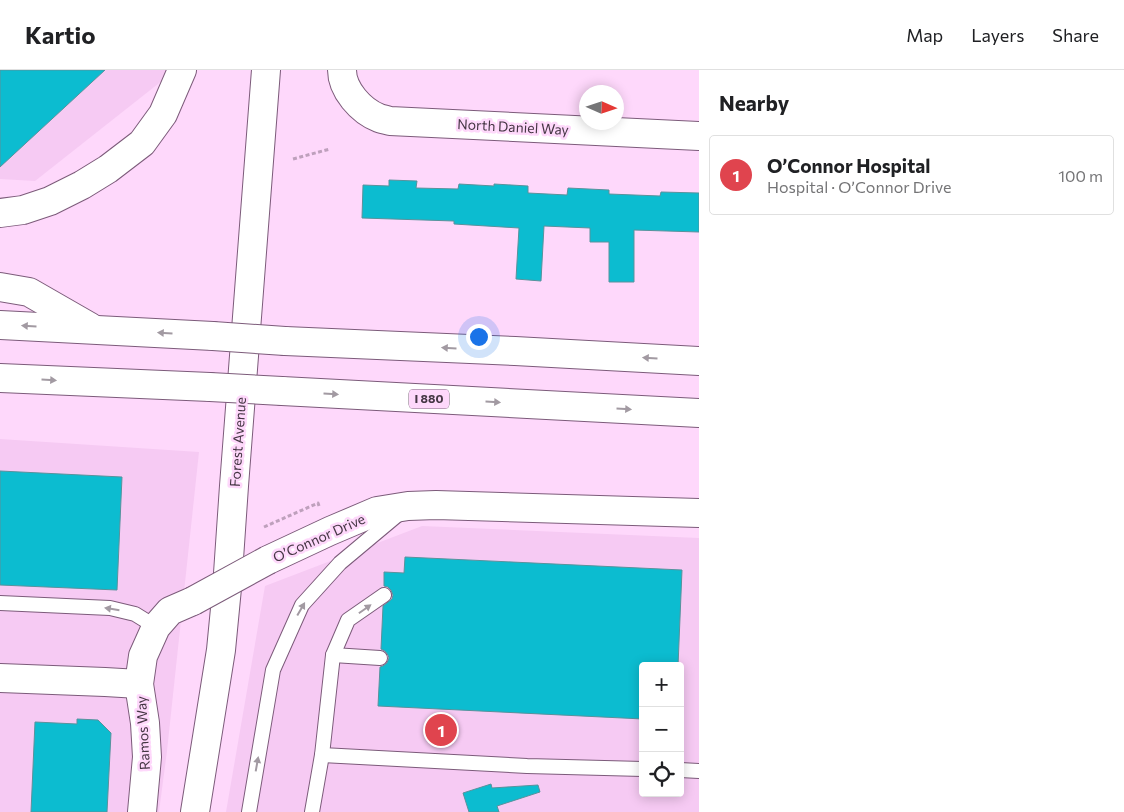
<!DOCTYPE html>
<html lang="en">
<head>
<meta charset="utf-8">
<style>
  :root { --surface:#fff; --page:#f2f2f2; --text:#202124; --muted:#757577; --line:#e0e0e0; --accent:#0f766e }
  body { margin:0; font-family:Commissioner,sans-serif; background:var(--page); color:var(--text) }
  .controls { position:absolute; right:15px; bottom:15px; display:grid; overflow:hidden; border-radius:5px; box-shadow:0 2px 12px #0003 }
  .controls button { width:45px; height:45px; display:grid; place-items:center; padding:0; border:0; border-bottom:1px solid var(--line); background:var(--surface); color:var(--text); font:25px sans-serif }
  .compass { position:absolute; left:579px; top:15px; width:45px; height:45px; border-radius:50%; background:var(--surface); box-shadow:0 2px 12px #0003; rotate:93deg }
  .you { position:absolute; left:478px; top:266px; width:18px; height:18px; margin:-12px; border:4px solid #fff; border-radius:50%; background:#1a73e8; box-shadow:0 0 0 8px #1a73e833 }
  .badge { display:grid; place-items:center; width:32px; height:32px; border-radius:50%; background:var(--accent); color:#fff; font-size:16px; font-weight:700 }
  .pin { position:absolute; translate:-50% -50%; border:2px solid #fff; box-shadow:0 1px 5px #0006 }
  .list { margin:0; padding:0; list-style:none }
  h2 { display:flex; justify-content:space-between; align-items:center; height:65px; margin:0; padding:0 20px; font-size:21px }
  h2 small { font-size:16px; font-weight:400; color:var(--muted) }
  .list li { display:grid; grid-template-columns:32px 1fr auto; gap:15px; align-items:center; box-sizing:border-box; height:80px; margin:0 10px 10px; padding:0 10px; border:1px solid var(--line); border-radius:5px }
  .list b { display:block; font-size:19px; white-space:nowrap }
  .list p { margin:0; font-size:16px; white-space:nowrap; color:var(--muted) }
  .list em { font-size:16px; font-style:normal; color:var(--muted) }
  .icon { flex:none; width:28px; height:28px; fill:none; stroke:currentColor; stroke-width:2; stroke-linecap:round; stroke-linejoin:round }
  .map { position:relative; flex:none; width:699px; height:742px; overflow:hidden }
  header { display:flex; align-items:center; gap:30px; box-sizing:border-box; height:70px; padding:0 25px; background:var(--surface); border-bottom:1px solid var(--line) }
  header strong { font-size:24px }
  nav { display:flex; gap:28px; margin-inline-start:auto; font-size:18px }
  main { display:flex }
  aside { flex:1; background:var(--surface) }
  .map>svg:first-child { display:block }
</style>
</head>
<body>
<header>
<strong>Kartio</strong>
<nav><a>Map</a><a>Layers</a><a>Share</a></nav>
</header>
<main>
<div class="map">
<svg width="699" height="742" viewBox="0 0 699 742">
  <rect width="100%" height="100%" fill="#fed8fb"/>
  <g fill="#f6caf3" fill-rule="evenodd">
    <path d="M0,0H168V6L35,111L0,109Z"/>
    <path d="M0,369L199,382L167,681L159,742H0Z"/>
    <path d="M422,456L699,468V742H226L265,516ZM643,596H680V723H643Z"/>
  </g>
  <g fill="#0cbcd0" stroke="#58929c">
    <path d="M0,0H105L0,97Z"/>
    <path d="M389,110L417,111L416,118L458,119L459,114L494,116V114L528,116V123L567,125L568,118L609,120V124L660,126L661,122L699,123V162L634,160V212H609V172H590V158L544,156L541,211L516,209L519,158L454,154V151L362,148L363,115L389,116Z"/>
    <path d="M0,401L122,407L117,520L0,515Z"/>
    <path d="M405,487L682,500L678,596H643V649L378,636L380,597L383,596L387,593L389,588L388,585L385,581L381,579L383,536L392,529L393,525L391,520L388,517L384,516V502L404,503Z"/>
    <path d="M77,649L98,650L111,663L107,742H31L35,652L77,654Z"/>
    <path d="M491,714L492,718L538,715L540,722L497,736L499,742H469L463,723Z"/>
  </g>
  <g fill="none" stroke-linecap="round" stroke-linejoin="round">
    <defs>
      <g id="service">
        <path d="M0,533L110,538L135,544L156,557"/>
        <path d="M333,585L380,588"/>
        <path d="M322,685L527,696L643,699"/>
        <path d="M680,700L699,701"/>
        <path d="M249,742L273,600L302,535L340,493L401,442"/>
        <path d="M312,742L322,685L333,585L348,550L384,525"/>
      </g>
      <g id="minor">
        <path d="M342,0C342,20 361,41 379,48C382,49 386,50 390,51L699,66"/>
        <path d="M268,490L330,461L377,441L408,436L436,435L699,443"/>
        <path d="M0,608L105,612L139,614"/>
        <path d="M142,742L147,687L145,653L139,614L143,586L156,557L170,541L193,531"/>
      </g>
      <g id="secondary">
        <path d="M0,143L23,140L50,131L82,115L108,99L142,73L163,44L182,0"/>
        <path d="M195,742L221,580L227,518L234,416L266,0"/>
      </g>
      <g id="motorway">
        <path d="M0,217L29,222L90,257"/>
        <path d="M0,255L213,266"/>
        <path d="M285,271L515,281L699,291"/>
        <path d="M0,308L210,317"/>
        <path d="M282,321L699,343"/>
      </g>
    </defs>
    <use href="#service" stroke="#7c5b7a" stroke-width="16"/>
    <use href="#minor" stroke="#7c5b7a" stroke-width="30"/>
    <use href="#secondary" stroke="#7c5b7a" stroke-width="30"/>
    <use href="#motorway" stroke="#7c5b7a" stroke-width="30"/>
    <g stroke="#bea0bc" stroke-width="3" stroke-dasharray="4 2.5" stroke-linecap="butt">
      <path d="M293,89L330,79"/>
      <path d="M264,457L318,433L319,436"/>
    </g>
    <use href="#service" stroke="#fff" stroke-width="14"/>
    <use href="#minor" stroke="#fff" stroke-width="28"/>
    <use href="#secondary" stroke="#fff" stroke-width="28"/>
    <use href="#motorway" stroke="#fff" stroke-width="28"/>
    <defs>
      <path id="minor-bridge" d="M193,531L268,490"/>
      <g id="motorway-bridge">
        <path d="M213,266L285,271"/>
        <path d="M210,317L282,321"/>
      </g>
    </defs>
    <use href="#minor-bridge" stroke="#7c5b7a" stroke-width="30" stroke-linecap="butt"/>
    <use href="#motorway-bridge" stroke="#7c5b7a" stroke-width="30" stroke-linecap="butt"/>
    <use href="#minor-bridge" stroke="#fff" stroke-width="28"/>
    <use href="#motorway-bridge" stroke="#fff" stroke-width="28"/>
  </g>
  <defs><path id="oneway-solid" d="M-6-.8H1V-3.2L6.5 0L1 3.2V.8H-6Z" transform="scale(1.25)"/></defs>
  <g fill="#a29aa2">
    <use href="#oneway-solid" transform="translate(29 256) rotate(-177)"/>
    <use href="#oneway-solid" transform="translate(165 263) rotate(-177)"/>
    <use href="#oneway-solid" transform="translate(449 278) rotate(-177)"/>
    <use href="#oneway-solid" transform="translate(650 288) rotate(-177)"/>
    <use href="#oneway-solid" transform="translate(49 310) rotate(3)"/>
    <use href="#oneway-solid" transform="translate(331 324) rotate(3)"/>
    <use href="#oneway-solid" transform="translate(493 332) rotate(3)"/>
    <use href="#oneway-solid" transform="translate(624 339) rotate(3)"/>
    <use href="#oneway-solid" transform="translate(112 539) rotate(-171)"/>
    <use href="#oneway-solid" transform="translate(301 539) rotate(-60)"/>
    <use href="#oneway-solid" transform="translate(365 539) rotate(-35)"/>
    <use href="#oneway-solid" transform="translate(257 694) rotate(-80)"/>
  </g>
  <g text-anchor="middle" stroke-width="5" stroke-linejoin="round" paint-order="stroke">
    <rect fill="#fed8fb" stroke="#7c677b" stroke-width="1" x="409" y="319.5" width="40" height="19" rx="4"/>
    <g font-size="12" font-weight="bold" fill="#453644">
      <text x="429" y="333">I 880</text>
    </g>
    <g font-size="14" fill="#453644" stroke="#fed8fb">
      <text transform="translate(513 57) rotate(3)" y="5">North Daniel Way</text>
      <text transform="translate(238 372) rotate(-86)" y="5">Forest Avenue</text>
      <text transform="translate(319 468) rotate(-24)" y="5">O’Connor Drive</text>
      <text transform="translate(143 663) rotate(-93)" y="5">Ramos Way</text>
    </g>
  </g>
</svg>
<div class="controls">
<button>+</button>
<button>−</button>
<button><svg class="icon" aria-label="locate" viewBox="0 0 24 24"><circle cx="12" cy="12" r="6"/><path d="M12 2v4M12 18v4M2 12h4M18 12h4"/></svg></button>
</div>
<svg class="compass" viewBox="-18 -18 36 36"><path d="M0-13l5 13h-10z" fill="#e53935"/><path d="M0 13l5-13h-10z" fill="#757577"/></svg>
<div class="you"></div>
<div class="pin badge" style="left:441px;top:660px;background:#e0444e">1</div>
</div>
<aside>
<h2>Nearby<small></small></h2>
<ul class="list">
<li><span class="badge" style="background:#e0444e">1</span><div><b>O’Connor Hospital</b><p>Hospital · O’Connor Drive</p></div><em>100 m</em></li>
</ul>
</aside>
</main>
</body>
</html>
